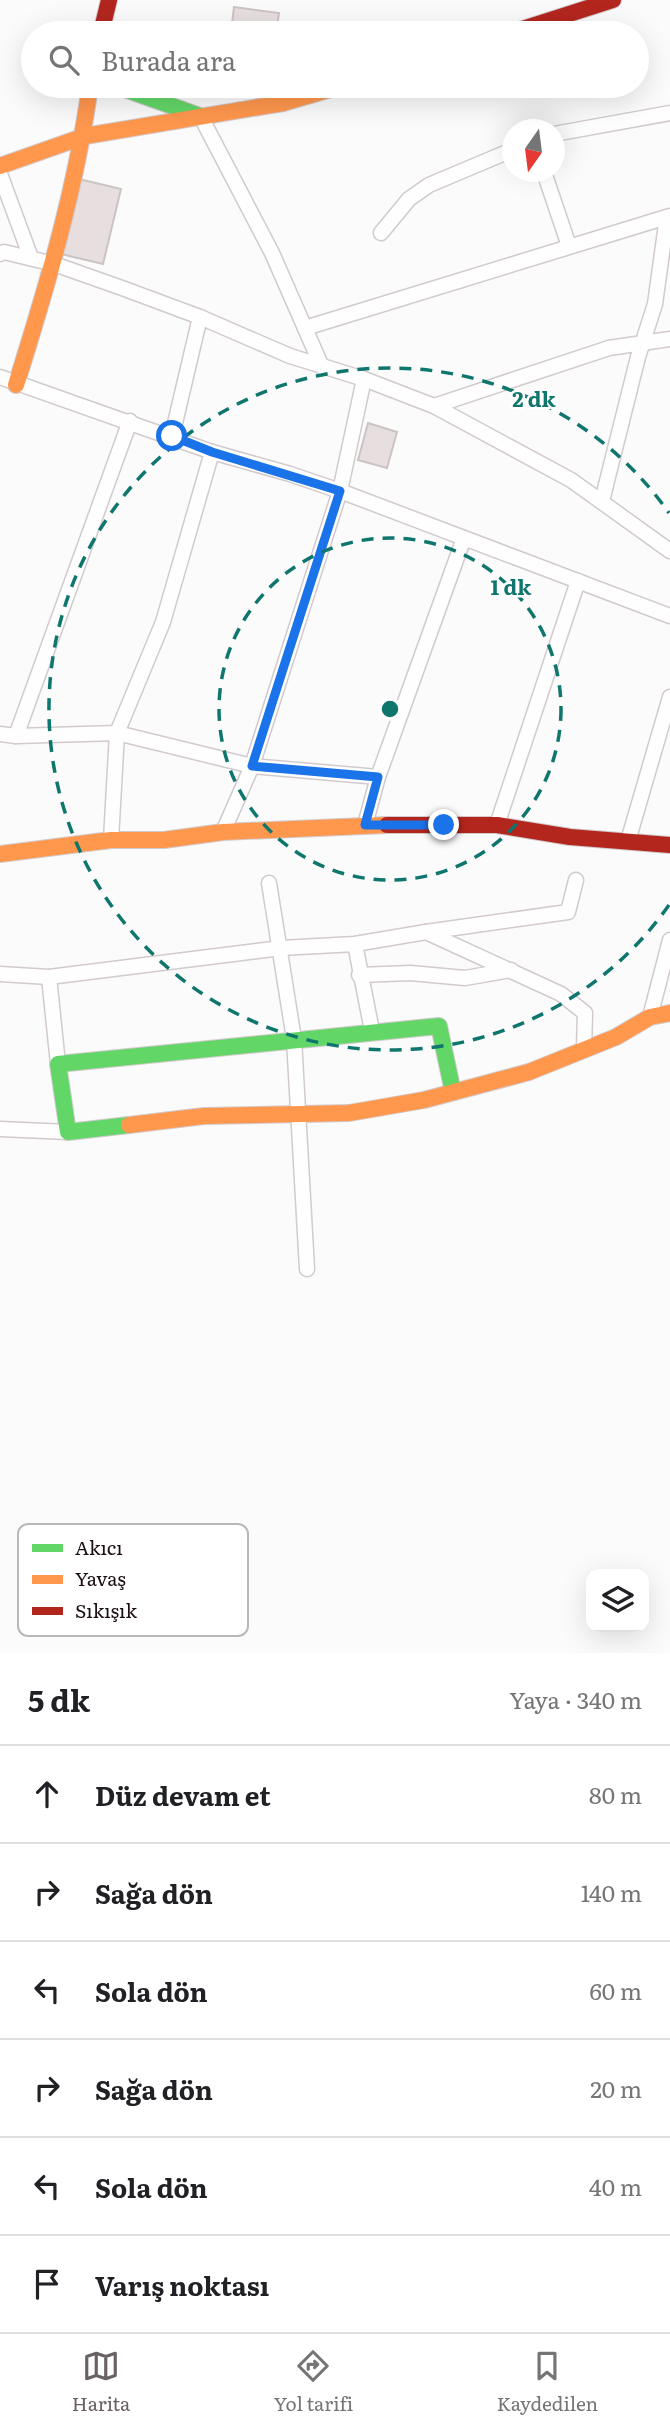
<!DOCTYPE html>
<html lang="tr">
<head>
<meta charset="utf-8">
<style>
  :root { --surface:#fff; --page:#f2f2f2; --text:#202124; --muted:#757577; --line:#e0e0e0; --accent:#6a6164 }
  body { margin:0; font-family:Literata,serif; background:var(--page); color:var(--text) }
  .controls { position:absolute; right:21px; bottom:21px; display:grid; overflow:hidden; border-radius:14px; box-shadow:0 7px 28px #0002 }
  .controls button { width:63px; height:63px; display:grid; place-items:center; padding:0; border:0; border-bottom:2px solid var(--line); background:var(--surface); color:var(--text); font:35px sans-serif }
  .compass { position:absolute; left:502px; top:119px; width:63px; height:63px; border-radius:50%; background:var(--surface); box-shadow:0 7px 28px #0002; rotate:194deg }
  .stop { position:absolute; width:21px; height:21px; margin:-16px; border:5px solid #1a73e8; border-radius:50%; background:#fff }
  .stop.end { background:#1a73e8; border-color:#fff; box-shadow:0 2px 7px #0008 }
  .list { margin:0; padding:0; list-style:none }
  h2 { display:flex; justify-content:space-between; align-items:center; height:91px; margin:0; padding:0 28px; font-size:30px }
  h2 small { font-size:23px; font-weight:400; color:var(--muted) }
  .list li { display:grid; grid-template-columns:46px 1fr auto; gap:21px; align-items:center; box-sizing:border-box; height:98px; padding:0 28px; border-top:2px solid var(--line) }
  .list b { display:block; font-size:26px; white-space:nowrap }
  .list em { font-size:23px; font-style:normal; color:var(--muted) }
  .icon { flex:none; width:38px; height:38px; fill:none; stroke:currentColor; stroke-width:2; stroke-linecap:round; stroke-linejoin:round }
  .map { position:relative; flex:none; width:670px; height:1653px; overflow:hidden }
  .search { position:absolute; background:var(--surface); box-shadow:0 7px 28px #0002; left:21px; right:21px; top:21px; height:77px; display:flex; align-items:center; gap:18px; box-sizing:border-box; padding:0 24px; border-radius:38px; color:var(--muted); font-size:26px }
  .sheet { height:679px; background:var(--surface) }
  nav { display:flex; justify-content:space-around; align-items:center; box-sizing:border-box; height:98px; border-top:2px solid var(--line); background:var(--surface); font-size:19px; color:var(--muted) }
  nav a { display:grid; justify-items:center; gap:4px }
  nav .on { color:var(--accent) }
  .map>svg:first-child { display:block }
</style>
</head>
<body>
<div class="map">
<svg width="670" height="1653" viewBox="0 0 670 1653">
  <rect width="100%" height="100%" fill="#fbfbfb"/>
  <g fill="#e7dfdf" stroke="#ccc4c3" stroke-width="2">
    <path d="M234,7L279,13L276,33H231Z"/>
    <path d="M79,179L121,189L103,264L61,254Z"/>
    <path d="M368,423L397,432L387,468L358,460Z"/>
  </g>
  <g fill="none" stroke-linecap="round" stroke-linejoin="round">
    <defs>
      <g id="street">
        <path d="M201,117L272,253L322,367"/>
        <path d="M554,134L670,113"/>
        <path d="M544,172L569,246"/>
        <path d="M0,174L31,258"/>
        <path d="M381,233L409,199L429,185L512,150"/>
        <path d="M0,254L4,252L54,264L122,288L200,317L290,356L364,379L434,406"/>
        <path d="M305,328L670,216"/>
        <path d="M670,339L609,348L434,406L571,480L670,551"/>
        <path d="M0,377L212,452L290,474L340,491L670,616"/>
        <path d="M172,436L200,317"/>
        <path d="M602,501L638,357L655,304L667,217"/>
        <path d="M0,734L16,736L117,733L163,622L212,452"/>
        <path d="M16,736L130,421"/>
        <path d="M365,825L378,777L464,538"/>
        <path d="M497,825L578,581"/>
        <path d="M223,832L252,766L340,491L364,379"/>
        <path d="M111,840L117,733L252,766L378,777"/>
        <path d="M628,841L670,697"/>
        <path d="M269,883L294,1039L307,1269"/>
        <path d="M426,932L568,912L576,880"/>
        <path d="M355,944L372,1031"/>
        <path d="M0,974L49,977L281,948L355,944L426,932L561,994L585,1013L584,1050"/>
        <path d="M359,975L410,973L465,978L511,970"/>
        <path d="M49,977L58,1064"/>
        <path d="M650,1017L670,940"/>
        <path d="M0,1129L68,1132"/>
      </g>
      <g id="fast">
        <path d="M116,86L200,116"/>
        <path d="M129,1125L68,1132L58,1064L439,1026L453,1092"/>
      </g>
      <g id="slow">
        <path d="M0,166L85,136L283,103L341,86"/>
        <path d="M16,385C47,286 76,189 90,86"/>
        <path d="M0,854L111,840H164L223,832L387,825"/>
        <path d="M129,1125L204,1116L349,1113L424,1100L529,1072L616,1037L650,1017L670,1013"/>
      </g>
      <g id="jam">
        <path d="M101,33L109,0"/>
        <path d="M510,33L613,0"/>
        <path d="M387,825H497L570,837L670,845"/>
      </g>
    </defs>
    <use href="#street" stroke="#d2cacd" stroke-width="17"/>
    <use href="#fast" stroke="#d2cacd" stroke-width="18"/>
    <use href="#slow" stroke="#d2cacd" stroke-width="18"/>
    <use href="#jam" stroke="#d2cacd" stroke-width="18"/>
    <use href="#street" stroke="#fefefe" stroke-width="14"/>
    <use href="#fast" stroke="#63d668" stroke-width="16"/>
    <use href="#slow" stroke="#ff974d" stroke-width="16"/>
    <use href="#jam" stroke="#b3261e" stroke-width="16"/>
  </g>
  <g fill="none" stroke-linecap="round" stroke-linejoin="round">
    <path stroke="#1a73e8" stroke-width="9" d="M172,436L212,452L340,491L252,766L378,777L365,825H444"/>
  </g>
  <g fill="none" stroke="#0f766e" stroke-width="3.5" stroke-dasharray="12 9">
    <circle cx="390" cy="709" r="171"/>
    <path d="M669 905A341 341 0 1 1 669 513"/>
  </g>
  <rect x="18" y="1524" width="230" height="112" rx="10" fill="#fff" stroke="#bbb7b8" stroke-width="2"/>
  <rect x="32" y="1544" width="31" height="8" fill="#63d668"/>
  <rect x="32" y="1575" width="31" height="9" fill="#ff974d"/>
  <rect x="32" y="1607" width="31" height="8" fill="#b3261e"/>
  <g font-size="19" fill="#1c0e13">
    <text x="75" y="1555">Akıcı</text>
    <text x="75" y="1586">Yavaş</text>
    <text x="75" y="1618">Sıkışık</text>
  </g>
  <circle cx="390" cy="709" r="10" fill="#0f766e" stroke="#fff" stroke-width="3.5"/>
  <g font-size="21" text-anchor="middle" font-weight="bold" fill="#0f766e" stroke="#fff" stroke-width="5" stroke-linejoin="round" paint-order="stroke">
    <text x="534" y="407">2 dk</text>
    <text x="511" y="595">1 dk</text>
  </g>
</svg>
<div class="controls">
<button><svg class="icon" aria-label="layers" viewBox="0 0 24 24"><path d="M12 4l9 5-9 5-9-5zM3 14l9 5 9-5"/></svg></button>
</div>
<svg class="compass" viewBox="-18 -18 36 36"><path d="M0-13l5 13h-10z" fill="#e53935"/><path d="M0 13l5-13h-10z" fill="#757577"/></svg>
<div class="stop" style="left:172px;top:436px"></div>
<div class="stop end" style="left:444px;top:825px"></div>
<div class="search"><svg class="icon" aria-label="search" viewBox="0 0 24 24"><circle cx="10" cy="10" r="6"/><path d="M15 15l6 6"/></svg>Burada ara</div>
</div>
<section class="sheet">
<h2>5 dk<small>Yaya · 340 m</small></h2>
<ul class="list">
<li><svg class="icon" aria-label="ahead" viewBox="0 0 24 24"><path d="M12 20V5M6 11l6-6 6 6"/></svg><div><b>Düz devam et</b></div><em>80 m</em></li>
<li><svg class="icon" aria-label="right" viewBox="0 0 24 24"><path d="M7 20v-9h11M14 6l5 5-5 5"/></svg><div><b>Sağa dön</b></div><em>140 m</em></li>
<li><svg class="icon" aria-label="left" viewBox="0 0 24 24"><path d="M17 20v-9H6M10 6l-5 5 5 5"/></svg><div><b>Sola dön</b></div><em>60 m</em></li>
<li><svg class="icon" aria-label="right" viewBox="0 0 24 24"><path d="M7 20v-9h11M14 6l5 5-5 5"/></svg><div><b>Sağa dön</b></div><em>20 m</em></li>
<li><svg class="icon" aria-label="left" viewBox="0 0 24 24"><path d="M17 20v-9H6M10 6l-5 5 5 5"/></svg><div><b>Sola dön</b></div><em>40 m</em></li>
<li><svg class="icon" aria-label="arrive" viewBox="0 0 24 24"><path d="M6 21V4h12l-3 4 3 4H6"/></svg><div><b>Varış noktası</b></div></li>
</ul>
</section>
<nav>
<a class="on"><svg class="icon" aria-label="map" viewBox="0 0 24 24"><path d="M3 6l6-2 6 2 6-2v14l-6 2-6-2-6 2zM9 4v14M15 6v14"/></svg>Harita</a>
<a><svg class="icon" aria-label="directions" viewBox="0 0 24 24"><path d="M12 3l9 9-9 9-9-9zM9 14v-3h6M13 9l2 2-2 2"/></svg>Yol tarifi</a>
<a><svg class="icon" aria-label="saved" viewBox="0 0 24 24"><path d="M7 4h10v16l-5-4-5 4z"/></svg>Kaydedilen</a>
</nav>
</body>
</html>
